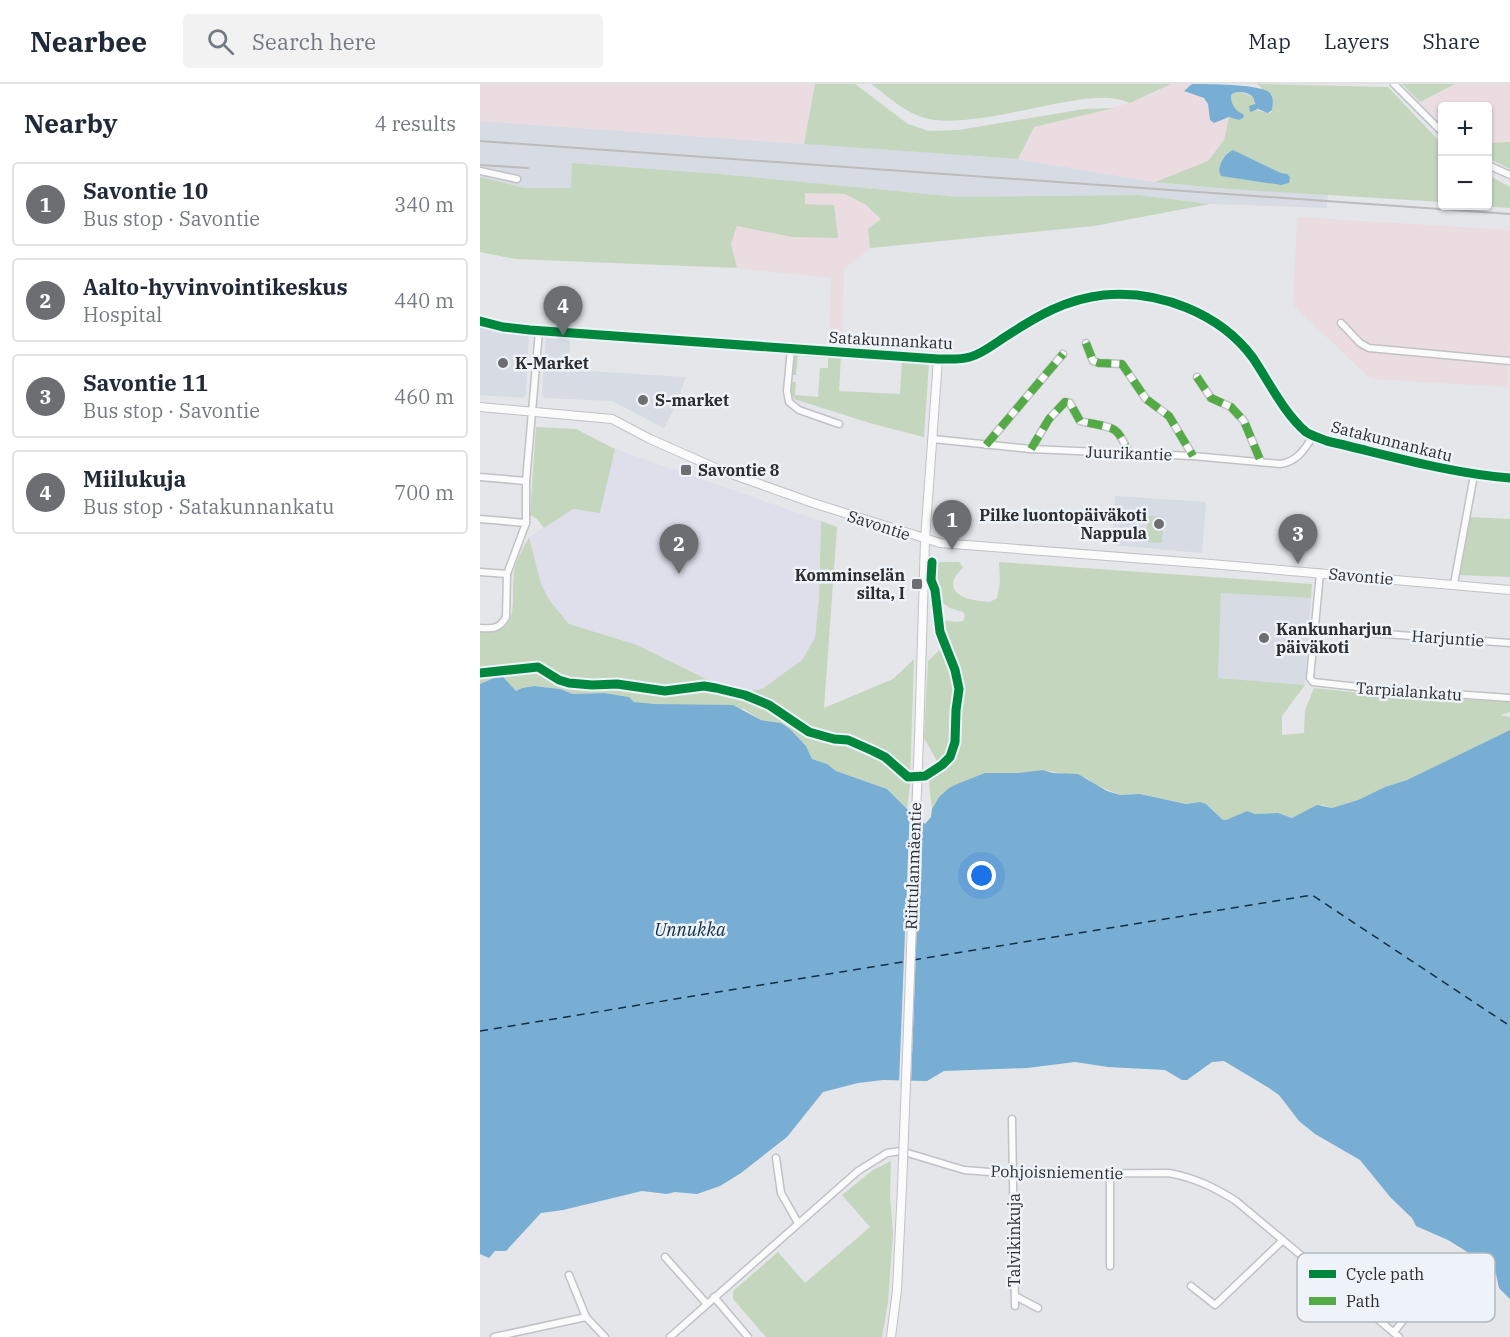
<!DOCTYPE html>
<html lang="en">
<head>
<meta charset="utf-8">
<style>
  :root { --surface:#fff; --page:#f2f2f3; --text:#1f2937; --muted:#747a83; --line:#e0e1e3; --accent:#6c6e71 }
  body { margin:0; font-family:"IBM Plex Serif",serif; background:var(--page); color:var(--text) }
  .controls { position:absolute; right:18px; top:18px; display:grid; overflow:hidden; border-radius:6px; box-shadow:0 2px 4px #0004 }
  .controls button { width:54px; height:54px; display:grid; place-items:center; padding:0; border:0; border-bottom:2px solid var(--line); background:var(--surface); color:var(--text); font:30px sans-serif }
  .you { position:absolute; left:502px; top:792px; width:21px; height:21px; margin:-15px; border:4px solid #fff; border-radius:50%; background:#1a73e8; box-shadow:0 0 0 9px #1a73e833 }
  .badge { display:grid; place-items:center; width:39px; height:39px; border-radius:50%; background:var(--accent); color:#fff; font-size:20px; font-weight:700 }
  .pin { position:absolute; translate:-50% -50px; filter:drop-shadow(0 2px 3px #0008) }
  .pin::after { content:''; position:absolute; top:32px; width:21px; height:18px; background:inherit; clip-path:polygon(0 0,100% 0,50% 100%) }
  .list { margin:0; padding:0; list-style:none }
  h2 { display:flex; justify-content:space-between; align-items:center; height:78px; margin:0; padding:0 24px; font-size:26px }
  h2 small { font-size:20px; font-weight:400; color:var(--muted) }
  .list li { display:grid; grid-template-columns:39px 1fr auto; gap:18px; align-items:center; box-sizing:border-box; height:84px; margin:0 12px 12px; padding:0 12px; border:2px solid var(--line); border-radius:6px }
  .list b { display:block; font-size:22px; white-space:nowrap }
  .list p { margin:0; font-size:20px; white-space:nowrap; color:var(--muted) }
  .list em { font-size:20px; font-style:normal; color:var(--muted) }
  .icon { flex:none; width:33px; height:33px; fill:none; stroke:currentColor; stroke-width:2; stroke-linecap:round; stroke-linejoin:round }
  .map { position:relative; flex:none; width:1030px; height:1253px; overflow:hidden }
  header { display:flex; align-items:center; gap:36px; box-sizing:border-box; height:84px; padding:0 30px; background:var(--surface); border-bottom:2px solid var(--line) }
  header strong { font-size:28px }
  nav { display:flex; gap:33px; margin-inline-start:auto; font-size:21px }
  .search { width:420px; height:54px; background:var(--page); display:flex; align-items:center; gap:15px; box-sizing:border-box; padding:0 21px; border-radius:6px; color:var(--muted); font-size:22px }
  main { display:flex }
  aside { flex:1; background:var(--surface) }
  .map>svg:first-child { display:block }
</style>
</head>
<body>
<header>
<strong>Nearbee</strong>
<div class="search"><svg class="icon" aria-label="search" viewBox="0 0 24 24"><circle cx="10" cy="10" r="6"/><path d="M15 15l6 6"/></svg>Search here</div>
<nav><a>Map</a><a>Layers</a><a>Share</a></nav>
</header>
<main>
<aside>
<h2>Nearby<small>4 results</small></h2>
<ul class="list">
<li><span class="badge">1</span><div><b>Savontie 10</b><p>Bus stop · Savontie</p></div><em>340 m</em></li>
<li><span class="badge">2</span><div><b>Aalto-hyvinvointikeskus</b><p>Hospital</p></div><em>440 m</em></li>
<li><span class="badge">3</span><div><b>Savontie 11</b><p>Bus stop · Savontie</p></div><em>460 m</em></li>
<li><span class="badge">4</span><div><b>Miilukuja</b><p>Bus stop · Satakunnankatu</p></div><em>700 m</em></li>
</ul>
</aside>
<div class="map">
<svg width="1030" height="1253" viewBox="0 0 1030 1253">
  <rect width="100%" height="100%" fill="#e4e6e9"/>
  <g fill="#d6dbe4">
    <path d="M0,37L538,75L675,98L748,105L848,110L847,124L730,120L659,111L478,113L240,90L93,79L92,104H45L0,93Z"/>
    <path d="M0,241L18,246L49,249L46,310L43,314L0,311Z"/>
    <path d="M66,254L90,256L89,286L206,293L195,323L184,344L132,317L65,314L62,311Z"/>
    <path d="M635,412L726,418L722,469L632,461Z"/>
    <path d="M741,509L831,514L825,601L738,594Z"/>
  </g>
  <g fill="#eadce0">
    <path d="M0,0H335L324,60L0,37Z"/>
    <path d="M691,0H712L704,7L724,14L728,20L730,36L734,39L749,33L744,56L728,77L675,98L538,75L554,43L634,24L665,13Z"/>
    <path d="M975,0H1030V58L1008,59V22H962V39L940,18Z"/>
    <path d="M324,109L365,110L386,121L401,135L388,145L390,164L364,185L362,257L349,259L351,194L257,184L251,160L257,142L312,153L325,120Z"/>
    <path d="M817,133L1030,146V259L1027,303L891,295L813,221Z"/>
  </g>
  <path fill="#dfdfec" d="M135,365L341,437L339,514L335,554L322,576L282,605L271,607L255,605L226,595L157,561L89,540L70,517L61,500L49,453L93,425L120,429Z"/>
  <g fill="#c5d6be" fill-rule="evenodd">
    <path d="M335,0H375L428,40L449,47L479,46L604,25L634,24L554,43L538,75L324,60Z"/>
    <path d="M391,0H691L650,19C630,11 611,14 591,17C553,23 479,44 445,34C425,29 408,12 391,0Z"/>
    <path d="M777,0L908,3L962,60V118L748,105L675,98L728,77L744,56L749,33L760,36C758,27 750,20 750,11L753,9L761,8L773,13L775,26L791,29L793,22L782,4ZM753,66L801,89L807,90L801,101L758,94L741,77L747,69Z"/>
    <path d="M922,0H975L940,18Z"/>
    <path d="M1030,58V85L1008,74V59Z"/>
    <path d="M92,79L240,90L478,113L659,111L730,120L614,142L390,164L388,145L401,135L386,121L365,110L325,109V120L354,121L358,154L312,153L257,142L251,160L257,184L35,175L0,168V93L45,104H91Z"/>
    <path d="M1008,91L1030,103V124L1000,122H1008Z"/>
    <path d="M322,268L361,271L359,307L420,310L422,276L449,279L444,353L393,340L314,315L311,310L312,298H316L315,311L338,313L340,284H348V274L318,272L316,291H312L315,271Z"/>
    <path d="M56,343L96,345L135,365L120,429L93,425L64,444L57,435L50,431Z"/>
    <path d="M668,432L683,433L682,459L666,458Z"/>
    <path d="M990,433L1030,435V493L978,491Z"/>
    <path d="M341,437L357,443L344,624L413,595L434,575L430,700L427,725L407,705L356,687L347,680L332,675L326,662L310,645L301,639L281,636L264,625L175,620L154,618L148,613L124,609L93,610L80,605L54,602L42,604L36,607C17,594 26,588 0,600V548C46,551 28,511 35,483C38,472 44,463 49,453L61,500L70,517L89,540L157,561L226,595L255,605L271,607L282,605L322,576L335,554L339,514Z"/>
    <path d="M459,478H479L483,483C480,487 476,491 474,495C467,515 499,517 510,518L517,514L520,498L519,478L832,500L831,514L741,509L738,594L825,601L802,632V651L824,649L825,626L834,604L892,610L1030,618V628L1020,631L1030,633V646L927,696L905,703L878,716L852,724L842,721L812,734L798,729L775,730L767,727L746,736H743L726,720L720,718L706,720L661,710L640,711L614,700L607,694L563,686L538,689H505L469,704L459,713L452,725L449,699L457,677L444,654L448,577L468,558L461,536L477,538L483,537L485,532L483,528L470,524L460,517C460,502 448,490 459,478Z"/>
    <path d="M411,1077L410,1111L413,1150L408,1218L402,1253H286L253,1215V1207L298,1168L325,1199L390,1143L362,1111L393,1086Z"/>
  </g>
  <g fill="#78add4">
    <path d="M712,0C731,0 776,0 789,8C794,13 793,21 792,26L788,29L778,25L770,28L769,22L775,20L773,13C767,8 757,6 751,11C750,19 756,28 763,30L764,33L759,36L749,33L734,39L730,36L728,20L724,14L704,7Z"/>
    <path d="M753,66L801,89L807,90L810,93L809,99L801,101L741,92L739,86C741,77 744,70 753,66Z"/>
    <path d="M16,593H23L36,607L42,604L54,602L80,605L93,610L124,609L149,613L154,618L175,620L253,621L281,636L301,639L310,645L326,662L332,675L347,680L356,687L407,705L427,725L445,740L451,733L452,725L459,713L469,704L477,700L505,689H538L563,686L573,689L598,690L627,707L640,711L660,710L706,720L720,718L726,720L743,736H746L767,727L775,730L798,729L812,734L837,721L852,724L878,716L905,703L927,696L1030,646V1215L1019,1204L1016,1190L1010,1182L968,1156L936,1142L932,1134L911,1114L880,1076L835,1050L819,1037L799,1011L789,1004L744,977L732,978L707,996H702L685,986L628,983L595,978L547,984L464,987L447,997L403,996L378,999L343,1008L307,1053L261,1089L240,1102L217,1110L195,1108L187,1110L162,1107L83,1126L61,1129L26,1167H15L9,1174L0,1170V600Z"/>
  </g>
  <path fill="#e4e6e9" d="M430,724L441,733L431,1000L419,999Z"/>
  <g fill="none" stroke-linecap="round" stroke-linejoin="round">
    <g stroke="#0f3046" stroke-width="1.5" stroke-dasharray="8 6" stroke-linecap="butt">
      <path d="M433,876L832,811L1030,942"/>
      <path d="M0,947L428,877"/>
    </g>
    <defs>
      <g id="minor">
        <path d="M914,0L962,48"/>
        <path d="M1008,81L1030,91"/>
        <path d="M0,87L37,95"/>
        <path d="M0,237L23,243L50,246L458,275C468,275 480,276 490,273C502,270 514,260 525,253C557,232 586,215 624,211C679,206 740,229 773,274C789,298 804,329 826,348C832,352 840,354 847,357C908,371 968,389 1030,394"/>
        <path d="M861,239L880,259L889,264L1030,277"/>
        <path d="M606,259L613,277L619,279L642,280L666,315L689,332L713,372"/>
        <path d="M311,265L307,307L309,318L319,326L359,340"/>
        <path d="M717,293L731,314L751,323L764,337L781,378"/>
        <path d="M453,355L551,365L713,372L800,380C817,378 825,365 833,352"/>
        <path d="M506,361L583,270"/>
        <path d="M551,365L569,335L585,318L590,319L600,337C610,340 631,341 637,348C643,354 645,363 650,370"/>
        <path d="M0,393L46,397"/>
        <path d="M0,435L46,439"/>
        <path d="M0,488L27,490"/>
        <path d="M840,489L830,594L833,598L887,604L1030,614"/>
        <path d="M974,500L994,391"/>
        <path d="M0,544C12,545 20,545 26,533L27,490L46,439V397L59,247"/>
        <path d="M835,545L1030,559"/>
        <path d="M532,1035L535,1222"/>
        <path d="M296,1074L301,1109L318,1139"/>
        <path d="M630,1088V1182"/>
        <path d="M185,1173L227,1220"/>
        <path d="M89,1191L106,1233"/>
        <path d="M711,1202L735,1221L802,1157"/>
        <path d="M535,1212L558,1224"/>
        <path d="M234,1213L268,1253"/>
        <path d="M914,1248L956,1195"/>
        <path d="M14,1253L106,1233L125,1253"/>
        <path d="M190,1253L378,1087L407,1069L421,1067L484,1086L534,1090L689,1089C715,1094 734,1103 756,1117L919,1253"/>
      </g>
      <g id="tertiary">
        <path d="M0,323L132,335L170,355L240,386L333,419L460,459L731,480L1030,506"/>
        <path d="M439,654L445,456L458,275"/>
        <path d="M411,1253L417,1206L422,1103"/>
      </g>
    </defs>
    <use href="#minor" stroke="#c1c2c5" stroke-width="9"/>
    <use href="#tertiary" stroke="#c1c2c5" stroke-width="10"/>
    <use href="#minor" stroke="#fbfbfc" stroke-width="6"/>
    <use href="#tertiary" stroke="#fbfbfc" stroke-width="8"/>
    <g stroke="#bcbcbd" stroke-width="2">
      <path d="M0,57L1030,130"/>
      <path d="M0,81L48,84"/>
    </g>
    <defs>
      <path id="tertiary-bridge" d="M422,1103L439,654"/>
    </defs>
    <use href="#tertiary-bridge" stroke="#c1c2c5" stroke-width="10" stroke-linecap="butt"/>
    <use href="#tertiary-bridge" stroke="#fbfbfc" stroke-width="8"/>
    <g stroke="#54ab45" stroke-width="8" stroke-dasharray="15 8" stroke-linecap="butt">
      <path d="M606,259L613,277L619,279L642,280L666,315L689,332L713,372"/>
      <path d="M717,293L731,314L751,323L764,337L781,378"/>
      <path d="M506,361L583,270"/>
      <path d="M551,365L569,335L585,318L590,319L600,337C610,340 631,341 637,348C643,354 645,363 650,370"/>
    </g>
    <defs>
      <g id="cycleway">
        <path d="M0,237L23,243L50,246L458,275C468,275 480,276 490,273C502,270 514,260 525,253C557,232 586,215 624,211C679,206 740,229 773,274C789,298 804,329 826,348C832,352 840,354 847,357C908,371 968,389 1030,394"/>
        <path d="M0,589L58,583L79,596L89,599L112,601L137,600L185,607L224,602L236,604L265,611L289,621L329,648L354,655L368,656L393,667L405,673L428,693L445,692L462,681L470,673L475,658L476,626L479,605L475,586L460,548L455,506L451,496L452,478"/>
      </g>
    </defs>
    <use href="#cycleway" stroke="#eef3fa" stroke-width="13"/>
    <use href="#cycleway" stroke="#00873e" stroke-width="9"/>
  </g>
  <g fill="#6c6e71" stroke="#eef3fa" stroke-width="2">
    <circle cx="23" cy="279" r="6"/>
    <circle cx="163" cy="316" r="6"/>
    <rect x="200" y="380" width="12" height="12" rx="3"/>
    <circle cx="679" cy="440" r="6"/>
    <rect x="431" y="494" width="12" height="12" rx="3"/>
    <circle cx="784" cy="554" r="6"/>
  </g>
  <g text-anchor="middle" stroke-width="5" stroke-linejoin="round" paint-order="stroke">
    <g font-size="16" fill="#2b2d30" stroke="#eef3fa">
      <text transform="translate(411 256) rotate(3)" y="6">Satakunnankatu</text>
      <text transform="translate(912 357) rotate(14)" y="6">Satakunnankatu</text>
      <text transform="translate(649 369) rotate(2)" y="6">Juurikantie</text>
      <text transform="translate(399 441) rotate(18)" y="6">Savontie</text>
      <text transform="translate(881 492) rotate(5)" y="6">Savontie</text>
      <text transform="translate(968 554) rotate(4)" y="6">Harjuntie</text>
      <text transform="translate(929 607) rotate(4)" y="6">Tarpialankatu</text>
      <text transform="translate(433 782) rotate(-88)" y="6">Riittulanmäentie</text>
      <text transform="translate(577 1088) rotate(1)" y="6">Pohjoisniementie</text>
      <text transform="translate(534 1156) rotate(-90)" y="6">Talvikinkuja</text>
    </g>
    <g font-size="16" font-weight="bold" fill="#2b2d30" stroke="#eef3fa" text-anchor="start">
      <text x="35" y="285">K-Market</text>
      <text x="175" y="322">S-market</text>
      <text x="218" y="392">Savontie 8</text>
      <text x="667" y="437" text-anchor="end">Pilke luontopäiväkoti<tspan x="667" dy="18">Nappula</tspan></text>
      <text x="425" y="497" text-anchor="end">Komminselän<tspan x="425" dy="18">silta, I</tspan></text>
      <text x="796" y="551">Kankunharjun<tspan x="796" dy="18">päiväkoti</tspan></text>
    </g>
    <g font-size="18" font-style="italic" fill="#0f3046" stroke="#eef3fa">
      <text x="210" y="852">Unnukka</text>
    </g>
  </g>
  <rect x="817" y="1169" width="198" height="69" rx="9" fill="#eef3fa" stroke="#b4b8bd" stroke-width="1.5"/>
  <rect x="829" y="1186" width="27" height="8" fill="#00873e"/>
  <rect x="829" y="1213" width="27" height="8" fill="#54ab45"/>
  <g font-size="16" fill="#2b2d30">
    <text x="866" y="1196">Cycle path</text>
    <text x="866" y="1223">Path</text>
  </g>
</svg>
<div class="controls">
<button>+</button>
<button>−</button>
</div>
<div class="you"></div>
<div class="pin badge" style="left:472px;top:466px">1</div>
<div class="pin badge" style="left:199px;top:490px">2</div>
<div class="pin badge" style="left:818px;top:480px">3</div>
<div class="pin badge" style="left:83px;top:252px">4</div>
</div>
</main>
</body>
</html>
